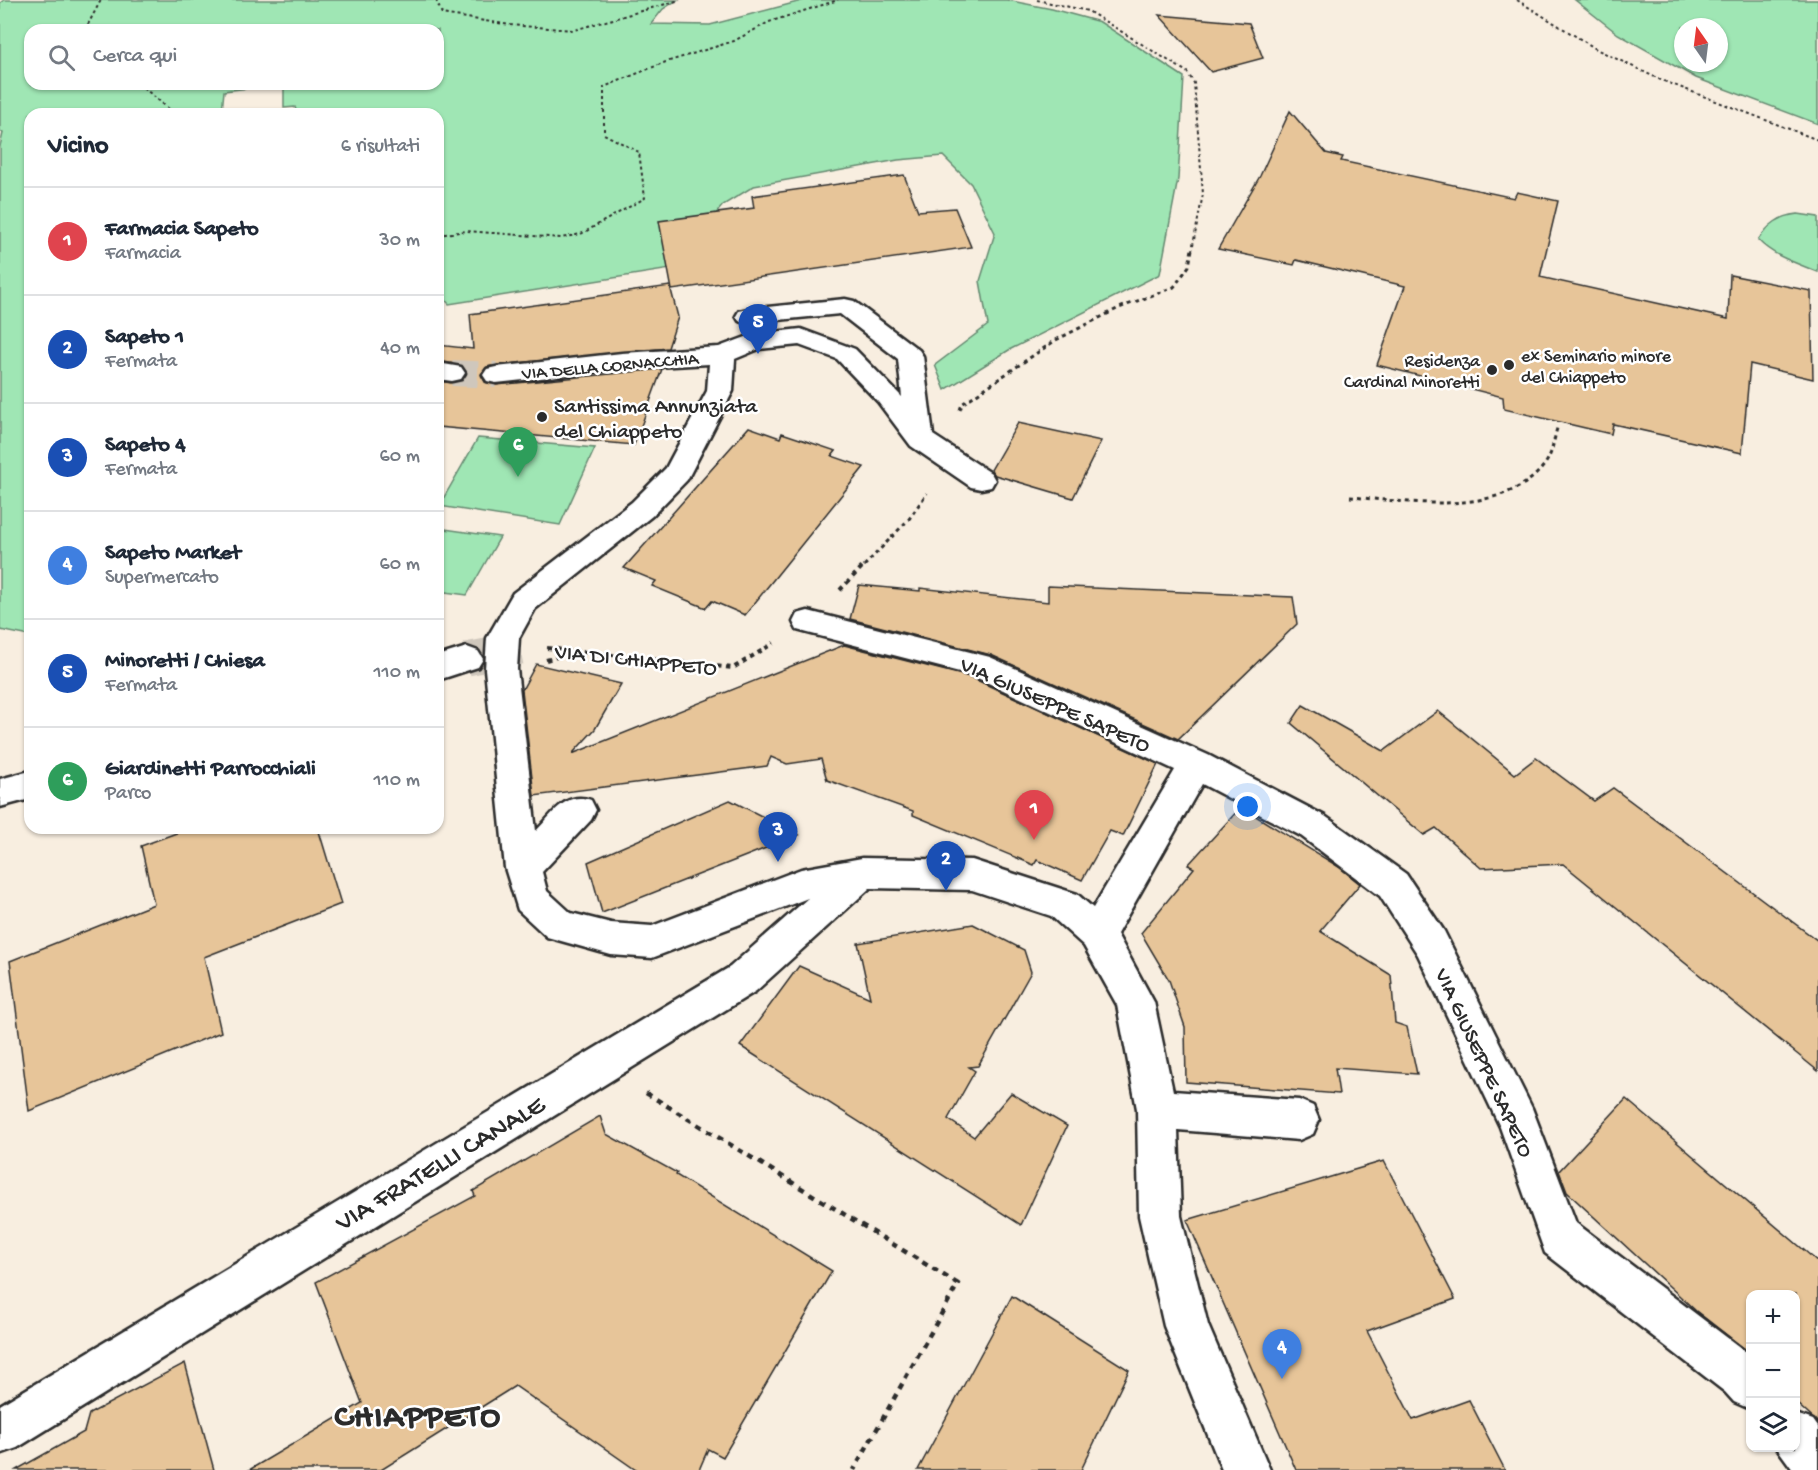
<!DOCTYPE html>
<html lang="it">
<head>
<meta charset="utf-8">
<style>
  :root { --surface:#fff; --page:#f6f6f7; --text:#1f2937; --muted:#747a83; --line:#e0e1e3; --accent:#7c3aed }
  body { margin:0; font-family:"Gochi Hand",sans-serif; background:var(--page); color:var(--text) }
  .controls { position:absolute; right:18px; bottom:18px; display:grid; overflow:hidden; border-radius:12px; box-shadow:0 2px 4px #0004 }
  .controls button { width:54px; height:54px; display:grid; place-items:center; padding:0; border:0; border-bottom:2px solid var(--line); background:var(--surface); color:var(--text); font:30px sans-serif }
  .compass { position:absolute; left:1674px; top:18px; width:54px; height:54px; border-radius:50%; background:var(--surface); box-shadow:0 2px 4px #0004; rotate:346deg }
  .you { position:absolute; left:1248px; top:807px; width:21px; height:21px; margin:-15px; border:4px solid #fff; border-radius:50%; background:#1a73e8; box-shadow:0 0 0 9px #1a73e833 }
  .badge { display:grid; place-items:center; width:39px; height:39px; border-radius:50%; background:var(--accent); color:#fff; font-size:20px; font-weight:700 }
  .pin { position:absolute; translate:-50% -50px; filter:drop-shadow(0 2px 3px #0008) }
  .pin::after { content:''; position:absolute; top:32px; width:21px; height:18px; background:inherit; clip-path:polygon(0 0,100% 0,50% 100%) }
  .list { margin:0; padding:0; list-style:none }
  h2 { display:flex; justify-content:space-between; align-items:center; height:78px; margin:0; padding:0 24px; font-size:26px }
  h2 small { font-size:20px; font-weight:400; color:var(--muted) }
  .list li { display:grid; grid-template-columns:39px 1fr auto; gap:18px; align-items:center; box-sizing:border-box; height:108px; padding:0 24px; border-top:2px solid var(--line) }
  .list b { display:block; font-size:22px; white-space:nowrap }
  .list p { margin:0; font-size:20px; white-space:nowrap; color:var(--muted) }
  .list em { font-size:20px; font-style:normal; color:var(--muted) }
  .icon { flex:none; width:33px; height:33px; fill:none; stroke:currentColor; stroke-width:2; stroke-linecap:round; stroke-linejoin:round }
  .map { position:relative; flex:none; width:1818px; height:1470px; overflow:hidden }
  .search { position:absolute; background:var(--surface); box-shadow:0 2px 4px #0004; left:24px; top:24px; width:420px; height:66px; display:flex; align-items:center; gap:15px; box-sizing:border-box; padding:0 21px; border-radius:18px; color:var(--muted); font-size:22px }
  .panel { position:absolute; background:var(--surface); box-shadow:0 2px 4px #0004; left:24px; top:108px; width:420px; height:726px; border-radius:18px }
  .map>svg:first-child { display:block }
</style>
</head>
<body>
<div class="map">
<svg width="1818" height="1470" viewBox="0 0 1818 1470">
  <rect width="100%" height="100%" fill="#f8eee0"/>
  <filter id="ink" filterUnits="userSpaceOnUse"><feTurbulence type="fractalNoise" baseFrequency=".0167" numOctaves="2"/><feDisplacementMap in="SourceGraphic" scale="12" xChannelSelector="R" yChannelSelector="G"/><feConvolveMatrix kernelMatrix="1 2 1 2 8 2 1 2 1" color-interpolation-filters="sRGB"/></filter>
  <g filter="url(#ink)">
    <g fill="#9fe6b4" stroke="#658870" stroke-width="1.5" fill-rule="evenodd">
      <path d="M4,0H677L663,9L651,24L710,25L805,0H1007L1052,9L1100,22L1184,77L1178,179L1160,274L1009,350L945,390L935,365L988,325L980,281L995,233L971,184L943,156L898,160L754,186L723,205L699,234L715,262L449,304L438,292V114H297L295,107L284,108V84H438V30H30V84H282L224,91L222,111L194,114H30V636L0,630V146L3,133L0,131V3Z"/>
      <path d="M1575,0H1818V124L1696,78L1618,34ZM1683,27H1719V63H1683Z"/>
      <path d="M1798,214L1818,217V272C1797,263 1774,257 1758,240C1769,224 1779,216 1798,214Z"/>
      <path d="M478,438L595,448L560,525L439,506Z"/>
      <path d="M438,528L500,537L467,595L438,591Z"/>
    </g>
    <g fill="#e7c599" stroke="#2b2b2b" stroke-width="1.5">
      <path d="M1159,15L1249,23L1263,58L1211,72Z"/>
      <path d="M1290,111L1326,153L1343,157L1341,161L1514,198L1517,192L1558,201L1540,277L1728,319L1730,275L1811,291L1813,379L1750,364L1742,453L1613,424L1611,434L1504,409L1503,397L1377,365L1405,286L1296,260L1294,265L1218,249L1260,176Z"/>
      <path d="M904,175L918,211L955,208L971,247L672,290L659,221L754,208L752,196Z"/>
      <path d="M670,286L678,317L668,348L496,365L487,367L481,374L485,382L496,385L662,369L634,445L438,427V381L452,383L461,381L467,374L461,365L438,361V345L473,349L470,314Z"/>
      <path d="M1018,423L1101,441L1073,498L995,475L991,470Z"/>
      <path d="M749,427L780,438L782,433L836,451L832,456L864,467L745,615L712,601L706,608L652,586L656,581L624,568Z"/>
      <path d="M859,585L920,591V588L1048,602V586L1293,597L1297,624L1178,739L991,655L850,619Z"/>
      <path d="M844,645L970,677L1158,764L1123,836L1110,831L1082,880L1037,860L1034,865L913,815V811L827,780L821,759L787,764L771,757L767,766L534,796L522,690L536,664L621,684L595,729L572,754Z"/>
      <path d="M1303,705L1384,751L1438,711L1515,774L1536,758L1594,801L1613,788L1818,941V1071L1563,864L1481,868L1436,828L1424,835L1291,723Z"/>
      <path d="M730,800L799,835L602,913L588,862Z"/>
      <path d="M1241,807L1339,867L1360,884L1320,931L1391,975L1395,1023L1407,1027L1417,1074L1335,1068L1339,1094L1186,1082L1185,1027L1169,980L1141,933L1194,868L1188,865Z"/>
      <path d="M190,828H318L341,904L204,957L221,1032L29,1111L10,961L154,904L141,846Z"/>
      <path d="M973,924L1024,950L1031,972L978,1066L969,1067L975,1071L948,1119L974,1137L1011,1093L1067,1126L1021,1225L740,1046L799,966L870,998L858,943Z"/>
      <path d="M1626,1099L1818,1262V1423L1796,1403V1294H1750V1353L1696,1311L1567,1192L1559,1171Z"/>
      <path d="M600,1116L606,1134L677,1173L676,1175L832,1271L723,1457L708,1449L699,1470H636L515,1386L381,1470H249L362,1403L316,1282L475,1196L473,1191Z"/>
      <path d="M1384,1161L1455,1299L1367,1331L1413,1420L1469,1400L1505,1470H1296L1187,1220Z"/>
      <path d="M1012,1296L1129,1370L1081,1470H918Z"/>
      <path d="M185,1363L214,1470H16L84,1432L89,1414Z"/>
    </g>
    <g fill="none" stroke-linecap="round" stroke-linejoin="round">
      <path stroke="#cfc7bc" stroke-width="26" stroke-dasharray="26 14" stroke-linecap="butt" d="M452,373L496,375"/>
      <path stroke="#cfc7bc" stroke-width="33" stroke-dasharray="33 16" stroke-linecap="butt" d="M467,659L520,648"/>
      <defs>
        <g id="street">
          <path d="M845,299L854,301L919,350L923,356L933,435L991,473L995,480L991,487L981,489L971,487L911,446L878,402L837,359L799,345L759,349L735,359L733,391L687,480L652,516L535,609L519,638L517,669L536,831C553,814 565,791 591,800L596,810L591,820L542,872L547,891L571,913L611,923L652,926L801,869L862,858L972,860L1077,894L1093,908L1175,770L971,675L808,633L797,630L793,622L797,614L808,611L990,657L1208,755L1325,816L1406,874L1444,931L1532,1108L1576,1223L1750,1355V1409L1734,1402L1725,1392L1545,1253L1500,1127L1418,955L1380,896L1301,836L1202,784L1117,934L1154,1002L1173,1091L1299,1100L1313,1106L1319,1120L1313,1134L1299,1140L1178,1130L1181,1216L1208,1325L1270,1470H1222L1164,1326L1139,1216L1137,1109L1117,1005L1084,946L1051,916L972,890L870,888L756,991L17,1448L0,1454V1405L730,967L808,898L652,958L611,955L547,937L518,910L505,868L485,669L487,638L513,593L632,502L666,468L707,391L709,364L622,369L496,383L487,381L483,375L487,369L496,367L622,353L719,347L754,334L801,329L855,349L902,397L898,359L840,314L748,323L739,321L736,316L739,311L748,309Z"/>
          <path d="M438,363L461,367L465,373L461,379L452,381L438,379Z"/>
          <path d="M467,647L478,651L483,659L478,667L438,680V656Z"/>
          <path d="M30,771V799L0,807V779Z"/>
          <path d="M1796,1414L1813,1420L1818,1427V1470H1793L1777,1448H1796Z"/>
        </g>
      </defs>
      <use href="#street" stroke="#2b2b2b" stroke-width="5"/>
      <g stroke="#2b2b2b" stroke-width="2" stroke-dasharray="3 3" stroke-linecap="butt">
        <path d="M436,0L442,14L510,25L574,30L680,0"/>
        <path d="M1037,0L1088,11L1187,72L1194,83L1203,194L1192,250"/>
        <path d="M1517,0L1598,50L1661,80L1818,140"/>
        <path d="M85,30L101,0"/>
        <path d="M139,84L175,114"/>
        <path d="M438,235L466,231L561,238L581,234L645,198L639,152L604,134V87L663,63L734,41L769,22L838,0"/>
      </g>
      <g stroke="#2b2b2b" stroke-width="3" stroke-dasharray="4 4" stroke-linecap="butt">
        <path d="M960,410L962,404L1056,340L1119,308L1174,287L1189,266L1192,249"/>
        <path d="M1350,497C1408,501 1505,519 1545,464C1553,453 1554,437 1558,425"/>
        <path d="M864,566L909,519L927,493"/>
      </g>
      <g stroke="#2b2b2b" stroke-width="4" stroke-dasharray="4.5 4.5" stroke-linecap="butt">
        <path d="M840,590L865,564"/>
        <path d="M547,648L733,668L774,643"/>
        <path d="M546,660L579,651"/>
      </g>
      <path stroke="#2b2b2b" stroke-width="4.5" stroke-dasharray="6 6" stroke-linecap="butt" d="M646,1093L958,1284L854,1470"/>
      <use href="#street" fill="#fff" fill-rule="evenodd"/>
    </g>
  </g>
  <g fill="#2b2b2b" stroke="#fff" stroke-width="2">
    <circle cx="1509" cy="365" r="6"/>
    <circle cx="1492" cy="370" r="6"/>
    <circle cx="542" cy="417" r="6"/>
  </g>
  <g text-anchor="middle" stroke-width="5" stroke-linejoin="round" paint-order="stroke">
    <g font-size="18" fill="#2b2b2b" stroke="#fff" text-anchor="start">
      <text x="1521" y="361">ex Seminario minore<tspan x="1521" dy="21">del Chiappeto</tspan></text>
      <text x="1480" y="366" text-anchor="end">Residenza<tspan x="1480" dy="21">Cardinal Minoretti</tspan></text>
    </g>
    <g font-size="18" fill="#2b2b2b" stroke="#fff">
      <text transform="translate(610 365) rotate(-5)" y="6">VIA DELLA CORNACCHIA</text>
    </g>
    <g font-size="22" fill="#2b2b2b" stroke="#fff" text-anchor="start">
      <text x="554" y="412">Santissima Annunziata<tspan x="554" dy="25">del Chiappeto</tspan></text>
    </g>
    <g font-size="22" fill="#2b2b2b" stroke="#fff">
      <text transform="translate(636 658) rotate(6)" y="8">VIA DI CHIAPPETO</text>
      <text transform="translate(1056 703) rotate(24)" y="8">VIA GIUSEPPE SAPETO</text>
      <text transform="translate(1486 1062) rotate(65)" y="8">VIA GIUSEPPE SAPETO</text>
    </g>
    <g font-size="27" fill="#2b2b2b" stroke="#fff">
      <text transform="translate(439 1162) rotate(-31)" y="9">VIA FRATELLI CANALE</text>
    </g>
    <g font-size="33" font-weight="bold" letter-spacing="1.5" fill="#2b2b2b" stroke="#fff">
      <text x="418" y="1425">CHIAPPETO</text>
    </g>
  </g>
</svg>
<div class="controls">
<button>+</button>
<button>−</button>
<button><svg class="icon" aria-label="layers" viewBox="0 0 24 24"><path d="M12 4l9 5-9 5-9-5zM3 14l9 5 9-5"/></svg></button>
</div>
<svg class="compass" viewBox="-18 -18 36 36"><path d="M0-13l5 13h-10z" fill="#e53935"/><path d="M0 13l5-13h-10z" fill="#747a83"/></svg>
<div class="you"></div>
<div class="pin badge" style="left:1034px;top:840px;background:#e0444e">1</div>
<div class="pin badge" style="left:946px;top:891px;background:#1a4fb4">2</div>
<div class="pin badge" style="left:778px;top:862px;background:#1a4fb4">3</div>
<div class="pin badge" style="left:1282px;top:1379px;background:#3f7fe0">4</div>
<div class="pin badge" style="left:758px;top:354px;background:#1a4fb4">5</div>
<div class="pin badge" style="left:518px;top:477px;background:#2e9e5b">6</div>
<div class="search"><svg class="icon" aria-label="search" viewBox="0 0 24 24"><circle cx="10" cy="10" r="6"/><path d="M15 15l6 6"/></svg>Cerca qui</div>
<section class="panel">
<h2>Vicino<small>6 risultati</small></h2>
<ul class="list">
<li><span class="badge" style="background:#e0444e">1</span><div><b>Farmacia Sapeto</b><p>Farmacia</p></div><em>30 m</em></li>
<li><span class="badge" style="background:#1a4fb4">2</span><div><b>Sapeto 1</b><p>Fermata</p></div><em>40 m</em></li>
<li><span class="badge" style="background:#1a4fb4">3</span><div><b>Sapeto 4</b><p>Fermata</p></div><em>60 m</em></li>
<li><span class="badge" style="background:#3f7fe0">4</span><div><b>Sapeto Market</b><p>Supermercato</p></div><em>60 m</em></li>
<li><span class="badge" style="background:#1a4fb4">5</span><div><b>Minoretti / Chiesa</b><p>Fermata</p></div><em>110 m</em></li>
<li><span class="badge" style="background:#2e9e5b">6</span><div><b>Giardinetti Parrocchiali</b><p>Parco</p></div><em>110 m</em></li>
</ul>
</section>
</div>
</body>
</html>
